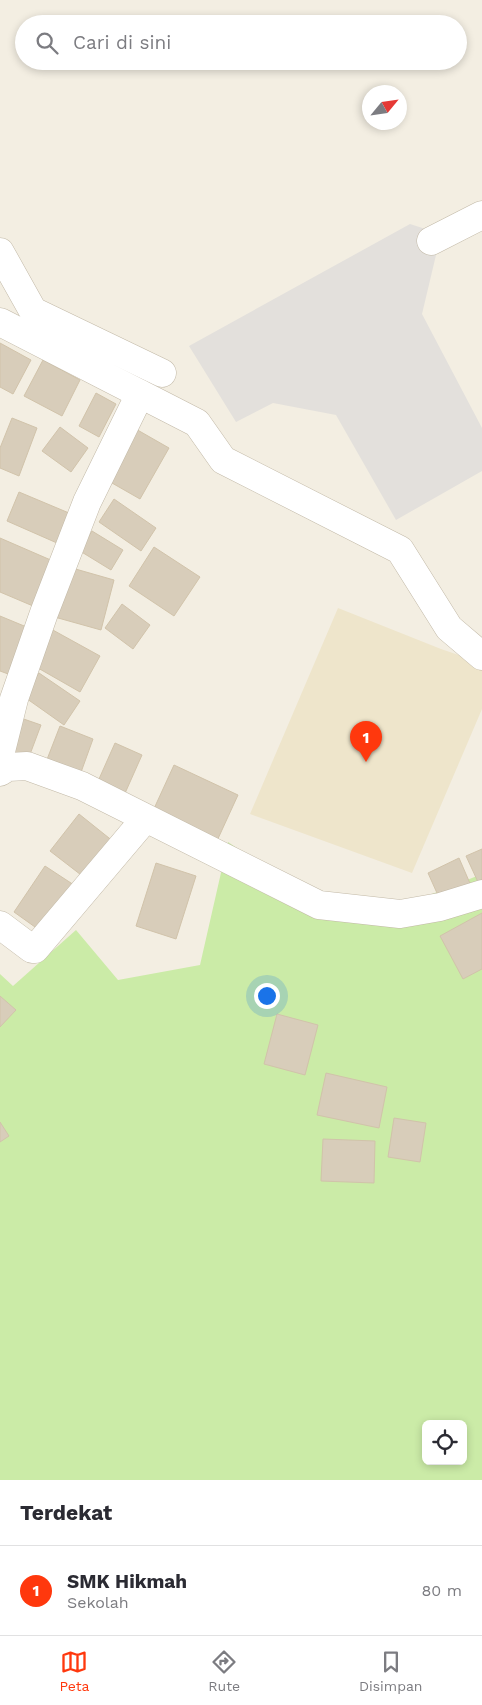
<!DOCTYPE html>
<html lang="id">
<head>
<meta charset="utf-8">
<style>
  :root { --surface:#fff; --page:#f7f7f7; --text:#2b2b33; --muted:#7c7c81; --line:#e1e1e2; --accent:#ff380d }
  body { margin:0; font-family:"Work Sans",sans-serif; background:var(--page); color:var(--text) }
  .controls { position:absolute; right:15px; bottom:15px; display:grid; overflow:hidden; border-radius:8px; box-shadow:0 2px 8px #0003 }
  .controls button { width:45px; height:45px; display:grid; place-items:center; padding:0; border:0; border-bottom:1px solid var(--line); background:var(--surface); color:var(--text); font:25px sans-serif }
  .compass { position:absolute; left:362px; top:85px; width:45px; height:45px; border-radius:50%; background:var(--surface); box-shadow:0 2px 8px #0003; rotate:61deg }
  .you { position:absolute; left:266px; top:995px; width:18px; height:18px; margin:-12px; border:4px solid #fff; border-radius:50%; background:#1a73e8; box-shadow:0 0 0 8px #1a73e833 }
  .badge { display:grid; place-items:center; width:32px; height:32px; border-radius:50%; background:var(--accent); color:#fff; font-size:16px; font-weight:700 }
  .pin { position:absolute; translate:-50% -41px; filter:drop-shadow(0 1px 2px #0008) }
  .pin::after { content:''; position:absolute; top:26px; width:18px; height:15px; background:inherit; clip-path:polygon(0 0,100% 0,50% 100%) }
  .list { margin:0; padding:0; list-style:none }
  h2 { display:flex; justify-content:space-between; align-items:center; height:65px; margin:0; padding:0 20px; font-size:21px }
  h2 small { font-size:16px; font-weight:400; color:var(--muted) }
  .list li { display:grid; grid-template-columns:32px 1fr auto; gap:15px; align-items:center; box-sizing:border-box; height:90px; padding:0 20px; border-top:1px solid var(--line) }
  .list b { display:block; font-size:19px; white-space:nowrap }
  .list p { margin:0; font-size:16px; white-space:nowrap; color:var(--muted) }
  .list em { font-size:16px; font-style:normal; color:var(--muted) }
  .icon { flex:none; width:28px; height:28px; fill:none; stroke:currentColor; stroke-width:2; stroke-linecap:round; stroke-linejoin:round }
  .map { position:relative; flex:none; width:482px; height:1480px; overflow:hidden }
  .search { position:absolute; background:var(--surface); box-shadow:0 2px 8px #0003; left:15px; right:15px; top:15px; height:55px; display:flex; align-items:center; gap:12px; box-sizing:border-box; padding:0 18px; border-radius:28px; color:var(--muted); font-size:19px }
  .sheet { height:155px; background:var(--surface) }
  nav { display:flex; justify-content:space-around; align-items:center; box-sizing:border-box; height:70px; border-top:1px solid var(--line); background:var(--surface); font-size:14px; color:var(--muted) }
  nav a { display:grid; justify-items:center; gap:2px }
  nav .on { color:var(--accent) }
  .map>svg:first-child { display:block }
</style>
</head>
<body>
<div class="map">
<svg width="482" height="1480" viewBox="0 0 482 1480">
  <rect width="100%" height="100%" fill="#f3eee2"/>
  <path fill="#eee5cb" d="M338,608L441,649L482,663V709L412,873L250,814Z"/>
  <path fill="#cbeba7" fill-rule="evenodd" d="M228,842L271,871L333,905L417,900L482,874V1480H0V974L13,986L76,930L118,980L200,965ZM426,1424H463V1461H426Z"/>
  <path fill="#e3e0dc" d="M410,224L441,234L422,314L482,428V471L396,520L336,415L273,403L236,422L189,346Z"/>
  <g fill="#d8cdba" stroke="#d1c3aa">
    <path d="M0,343L31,360L13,394L0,387Z"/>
    <path d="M43,360L80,380L62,416L24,396Z"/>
    <path d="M96,393L116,404L99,437L79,426Z"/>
    <path d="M12,418L37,428L19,476L0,468V448Z"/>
    <path d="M60,427L88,448L71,472L42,451Z"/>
    <path d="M134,428L169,448L140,499L105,479Z"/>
    <path d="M19,492L69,513L57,543L7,521Z"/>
    <path d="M114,499L156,528L141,551L99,522Z"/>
    <path d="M92,531L123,550L111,570L80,551Z"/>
    <path d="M0,538L53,561L33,606L0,592Z"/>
    <path d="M154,547L200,577L174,616L129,586Z"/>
    <path d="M65,566L114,580L101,630L51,616Z"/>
    <path d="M122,604L150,625L133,649L105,628Z"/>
    <path d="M0,616L29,628L11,675L0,671Z"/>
    <path d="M51,629L100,656L80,692L31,664Z"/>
    <path d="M39,673L80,701L64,725L23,696Z"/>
    <path d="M15,716L41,725L26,765L1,756Z"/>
    <path d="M60,726L93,739L80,775L46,762Z"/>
    <path d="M115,743L142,755L122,800L95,788Z"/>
    <path d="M174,765L238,795L216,843L152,813Z"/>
    <path d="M79,814L114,842L85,878L50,851Z"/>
    <path d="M482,849V880L478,882L466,856Z"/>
    <path d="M459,858L472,888L441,902L428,873Z"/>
    <path d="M156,863L196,876L176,939L136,926Z"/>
    <path d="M45,866L74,885L42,932L14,912Z"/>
    <path d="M482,913V969L463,979L440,936Z"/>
    <path d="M0,996L16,1010L0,1027Z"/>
    <path d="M277,1014L318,1025L305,1075L264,1064Z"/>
    <path d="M326,1073L387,1087L379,1128L317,1115Z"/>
    <path d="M394,1118L426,1123L420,1162L388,1157Z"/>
    <path d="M0,1122L9,1136L0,1142Z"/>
    <path d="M323,1139L375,1141L374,1183L321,1181Z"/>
  </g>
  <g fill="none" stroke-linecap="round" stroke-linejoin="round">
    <defs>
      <g id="minor">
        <path d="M431,241L482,215"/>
        <path d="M0,252L33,311L162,373"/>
        <path d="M0,322L197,423L223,460L400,550L449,628L482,656"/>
        <path d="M0,755L14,699L44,613L87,502L140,394"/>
        <path d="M0,772L8,767L27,766L82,786L319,905L400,914L440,907L482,894"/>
        <path d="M0,925L32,949H35L145,819"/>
      </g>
    </defs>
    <use href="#minor" stroke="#c2b9a7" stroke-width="29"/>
    <use href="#minor" stroke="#fff" stroke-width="28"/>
  </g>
</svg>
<div class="controls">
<button><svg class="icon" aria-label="locate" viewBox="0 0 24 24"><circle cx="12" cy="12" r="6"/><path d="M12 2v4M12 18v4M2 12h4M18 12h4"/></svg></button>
</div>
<svg class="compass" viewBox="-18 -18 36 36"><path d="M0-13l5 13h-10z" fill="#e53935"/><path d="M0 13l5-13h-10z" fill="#7c7c81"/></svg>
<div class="you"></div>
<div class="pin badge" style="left:366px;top:762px">1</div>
<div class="search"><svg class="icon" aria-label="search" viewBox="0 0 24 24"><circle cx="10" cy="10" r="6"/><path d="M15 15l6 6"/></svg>Cari di sini</div>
</div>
<section class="sheet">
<h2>Terdekat<small></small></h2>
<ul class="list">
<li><span class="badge">1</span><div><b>SMK Hikmah</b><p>Sekolah</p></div><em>80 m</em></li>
</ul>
</section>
<nav>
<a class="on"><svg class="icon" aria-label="map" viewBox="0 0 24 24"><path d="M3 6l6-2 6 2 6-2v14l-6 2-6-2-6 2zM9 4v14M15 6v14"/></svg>Peta</a>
<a><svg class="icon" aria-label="directions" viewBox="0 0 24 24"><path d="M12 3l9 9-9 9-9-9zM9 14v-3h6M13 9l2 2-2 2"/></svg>Rute</a>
<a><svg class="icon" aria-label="saved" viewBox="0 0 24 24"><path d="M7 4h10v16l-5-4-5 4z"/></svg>Disimpan</a>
</nav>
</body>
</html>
